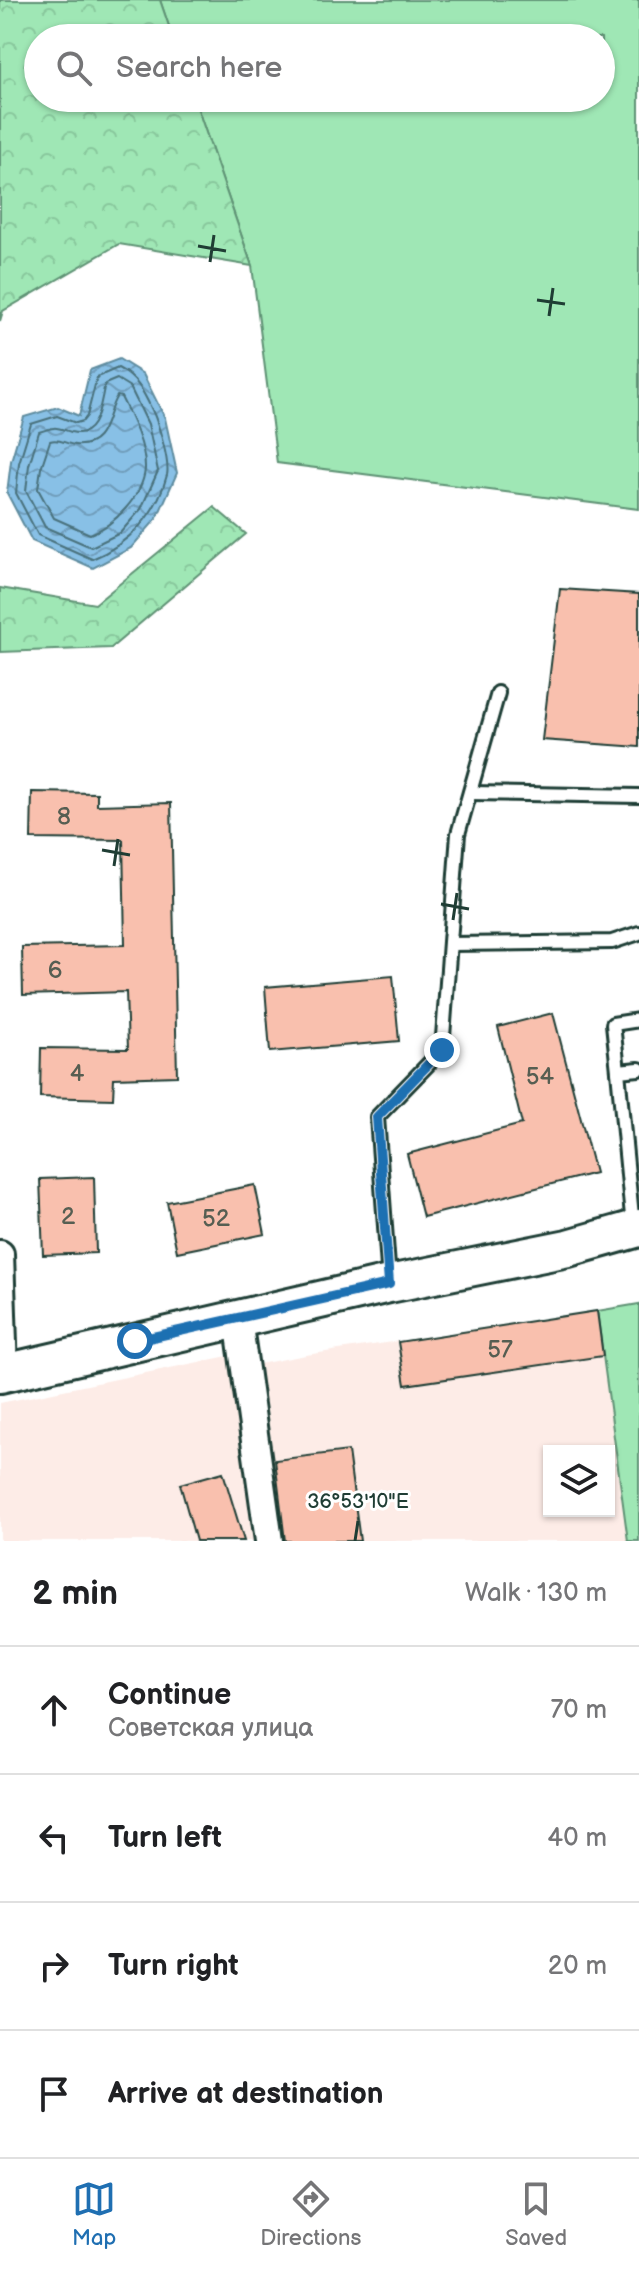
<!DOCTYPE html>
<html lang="en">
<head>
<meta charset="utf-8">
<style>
  :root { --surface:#fff; --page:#f2f2f2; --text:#202124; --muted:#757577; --line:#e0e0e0; --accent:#1f6fb2 }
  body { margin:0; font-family:"Balsamiq Sans",sans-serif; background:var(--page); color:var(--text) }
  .controls { position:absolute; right:24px; bottom:24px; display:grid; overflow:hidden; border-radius:0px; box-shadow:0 2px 6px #0004 }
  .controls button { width:72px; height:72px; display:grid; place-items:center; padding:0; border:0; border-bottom:2px solid var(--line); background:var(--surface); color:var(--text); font:40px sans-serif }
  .stop { position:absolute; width:24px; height:24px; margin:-18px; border:6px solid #1f6fb2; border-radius:50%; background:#fff }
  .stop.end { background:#1f6fb2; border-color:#fff; box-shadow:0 2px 8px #0008 }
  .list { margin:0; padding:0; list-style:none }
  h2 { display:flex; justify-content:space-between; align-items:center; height:104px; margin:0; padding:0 32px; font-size:34px }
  h2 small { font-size:26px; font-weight:400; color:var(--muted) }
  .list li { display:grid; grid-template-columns:52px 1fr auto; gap:24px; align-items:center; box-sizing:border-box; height:128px; padding:0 32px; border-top:2px solid var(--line) }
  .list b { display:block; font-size:30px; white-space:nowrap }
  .list p { margin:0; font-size:26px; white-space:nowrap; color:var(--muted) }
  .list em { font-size:26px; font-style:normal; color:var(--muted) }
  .icon { flex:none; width:44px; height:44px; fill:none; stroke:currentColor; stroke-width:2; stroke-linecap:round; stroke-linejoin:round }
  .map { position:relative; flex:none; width:639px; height:1541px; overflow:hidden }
  .search { position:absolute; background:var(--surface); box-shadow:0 2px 6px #0004; left:24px; right:24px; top:24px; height:88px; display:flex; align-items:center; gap:20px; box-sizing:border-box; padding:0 28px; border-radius:44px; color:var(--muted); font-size:30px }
  .sheet { height:616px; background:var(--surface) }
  nav { display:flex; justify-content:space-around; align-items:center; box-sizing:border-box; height:112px; border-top:2px solid var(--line); background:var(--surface); font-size:22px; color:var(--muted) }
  nav a { display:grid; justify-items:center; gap:4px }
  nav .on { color:var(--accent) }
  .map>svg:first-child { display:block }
</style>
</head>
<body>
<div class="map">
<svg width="639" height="1541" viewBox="0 0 639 1541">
  <defs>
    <pattern id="forest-crowns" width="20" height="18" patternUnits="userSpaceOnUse" patternTransform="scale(2)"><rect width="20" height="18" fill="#9fe7b5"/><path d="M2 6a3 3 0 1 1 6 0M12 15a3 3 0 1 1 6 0" fill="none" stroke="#88c79c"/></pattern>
    <pattern id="water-waves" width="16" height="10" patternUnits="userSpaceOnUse" patternTransform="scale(2)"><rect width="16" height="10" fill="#88c0e6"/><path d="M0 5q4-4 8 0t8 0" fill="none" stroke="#6f9dbb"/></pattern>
  </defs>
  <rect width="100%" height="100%" fill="#fff"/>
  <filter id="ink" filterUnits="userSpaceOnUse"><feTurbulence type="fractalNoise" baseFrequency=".0125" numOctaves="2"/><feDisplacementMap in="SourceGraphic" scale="16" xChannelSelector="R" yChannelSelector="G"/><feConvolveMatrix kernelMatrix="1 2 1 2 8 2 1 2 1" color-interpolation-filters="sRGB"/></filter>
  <g filter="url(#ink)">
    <g fill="#fdece7" fill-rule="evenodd">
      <path d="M597,1311L628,1541H285L259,1364L306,1355ZM549,1451H609V1511H549Z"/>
      <path d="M228,1356L260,1541H0V1403Z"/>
    </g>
    <g fill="#9fe7b5" stroke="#5f9274" stroke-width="2">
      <path d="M160,0H639V509L277,463L252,266L194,98H601V38H173Z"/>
      <path d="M639,1304V1541H628L597,1311Z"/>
    </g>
    <g fill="url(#forest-crowns)" stroke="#5f9274" stroke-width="2">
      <path d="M0,0H160L173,38H38V98H194L252,266L119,244L3,311L0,321Z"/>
      <path d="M214,507L246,534L111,648L0,652V588L95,604Z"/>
    </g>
    <path fill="url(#water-waves)" stroke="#5e8c9f" stroke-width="2" d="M119,359L143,374L165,418L177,473L157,518L131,548L93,568L32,541L7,493L11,461L24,417L58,407L79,416L90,370Z"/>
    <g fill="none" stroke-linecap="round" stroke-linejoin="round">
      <g stroke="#49717b" stroke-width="2">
        <path d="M118,368C137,378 143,391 152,410C158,422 170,462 167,475C157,514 129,544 92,559L38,535L16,493L19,463L31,424L57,416L76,423L83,421L87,416L97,377Z"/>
        <path d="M117,379L130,387L148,424L158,471L141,509L120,533L91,547L45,527L26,491L29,465L39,432C56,426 55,427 71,432C99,440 100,402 105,384Z"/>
        <path d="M117,396L121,397C131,417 146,446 145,469C143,495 114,526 90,534L54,518L38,489L41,468L50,441C60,438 65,444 75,445C108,448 105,414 117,396Z"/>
      </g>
    </g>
    <g fill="#f9c0ae" stroke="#1f3d34" stroke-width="2">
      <path d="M560,589L639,594V747L542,740Z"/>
      <path d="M32,792L97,793V805L171,803L177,1076L114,1078L113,1099L40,1097L41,1048L128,1049L126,992L23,995L22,947L125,945L123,840L31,839Z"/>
      <path d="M393,976L399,1041L270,1052L265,987Z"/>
      <path d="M553,1013L595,1173L423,1217L407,1154L522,1124L498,1027Z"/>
      <path d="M94,1177L96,1253L43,1255L40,1179Z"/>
      <path d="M255,1185L265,1234L177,1252L167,1202Z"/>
      <path d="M597,1311L603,1356L405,1385L398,1342Z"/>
      <path d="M348,1451L360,1541H285L275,1460Z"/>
      <path d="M223,1472L244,1541H196L180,1484Z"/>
    </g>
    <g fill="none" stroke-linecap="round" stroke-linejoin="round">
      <defs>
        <g id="service">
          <path d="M470,793L639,796"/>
          <path d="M450,944L612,942L639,933"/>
          <path d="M618,1071L613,1024L639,1020"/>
          <path d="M633,1227L618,1071L639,1069"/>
          <path d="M389,1281L377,1117L442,1050L458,834L498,693"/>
        </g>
        <g id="minor">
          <path d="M0,1254L4,1373"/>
          <path d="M238,1319L269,1541"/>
        </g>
        <path id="secondary" d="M0,1374L389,1284L568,1248L639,1228"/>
      </defs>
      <use href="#service" stroke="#1f3d34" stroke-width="18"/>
      <use href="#minor" stroke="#1f3d34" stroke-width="32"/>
      <use href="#secondary" stroke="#1f3d34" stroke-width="42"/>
      <use href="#service" stroke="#fff" stroke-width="12"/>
      <use href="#minor" stroke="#fff" stroke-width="26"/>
      <use href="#secondary" stroke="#fff" stroke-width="36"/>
    </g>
  </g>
  <g fill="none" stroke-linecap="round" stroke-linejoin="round" filter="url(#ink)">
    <path stroke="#1f6fb2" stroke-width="10" d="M135,1341L389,1284L377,1117L442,1050"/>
  </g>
  <path fill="none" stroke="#1f3d34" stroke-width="3" d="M198,246L226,251M210,262L214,235M537,300L565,304M549,316L553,288M102,850L130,855M114,866L118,839M441,904L469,909M453,920L457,893M355,1541L358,1521"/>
  <g text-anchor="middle" stroke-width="6" stroke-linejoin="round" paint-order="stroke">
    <g font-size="24" fill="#565e52">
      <text x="64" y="824">8</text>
      <text x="55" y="978">6</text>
      <text x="77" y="1081">4</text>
      <text x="540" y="1084">54</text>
      <text x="68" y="1224">2</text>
      <text x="216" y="1226">52</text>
      <text x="500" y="1357">57</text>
    </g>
  </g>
  <g font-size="20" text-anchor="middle" fill="#1f3d34" stroke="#fff" stroke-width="6" stroke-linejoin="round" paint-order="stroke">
    <text x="358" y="1508">36°53'10"E</text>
  </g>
</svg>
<div class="controls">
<button><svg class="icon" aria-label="layers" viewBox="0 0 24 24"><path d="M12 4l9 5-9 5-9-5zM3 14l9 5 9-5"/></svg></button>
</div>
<div class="stop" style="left:135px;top:1341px"></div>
<div class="stop end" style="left:442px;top:1050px"></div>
<div class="search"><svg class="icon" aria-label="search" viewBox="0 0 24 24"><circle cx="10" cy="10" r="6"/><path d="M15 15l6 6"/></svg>Search here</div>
</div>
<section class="sheet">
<h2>2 min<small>Walk · 130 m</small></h2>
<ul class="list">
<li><svg class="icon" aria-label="ahead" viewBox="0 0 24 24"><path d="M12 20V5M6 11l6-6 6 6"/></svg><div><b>Continue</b><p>Советская улица</p></div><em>70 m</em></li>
<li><svg class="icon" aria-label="left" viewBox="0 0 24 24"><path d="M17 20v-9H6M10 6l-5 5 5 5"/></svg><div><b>Turn left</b></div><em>40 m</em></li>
<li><svg class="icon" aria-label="right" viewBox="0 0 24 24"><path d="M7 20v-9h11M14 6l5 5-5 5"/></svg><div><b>Turn right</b></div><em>20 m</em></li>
<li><svg class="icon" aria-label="arrive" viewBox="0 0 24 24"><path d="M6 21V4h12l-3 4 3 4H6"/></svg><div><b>Arrive at destination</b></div></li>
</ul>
</section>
<nav>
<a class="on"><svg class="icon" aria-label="map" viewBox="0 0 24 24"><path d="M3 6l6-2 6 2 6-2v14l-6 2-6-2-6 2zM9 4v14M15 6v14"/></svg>Map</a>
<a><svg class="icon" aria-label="directions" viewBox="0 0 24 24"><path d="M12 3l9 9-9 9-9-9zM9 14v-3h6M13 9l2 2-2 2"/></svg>Directions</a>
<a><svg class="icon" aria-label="saved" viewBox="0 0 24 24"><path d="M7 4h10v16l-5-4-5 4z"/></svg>Saved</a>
</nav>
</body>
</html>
